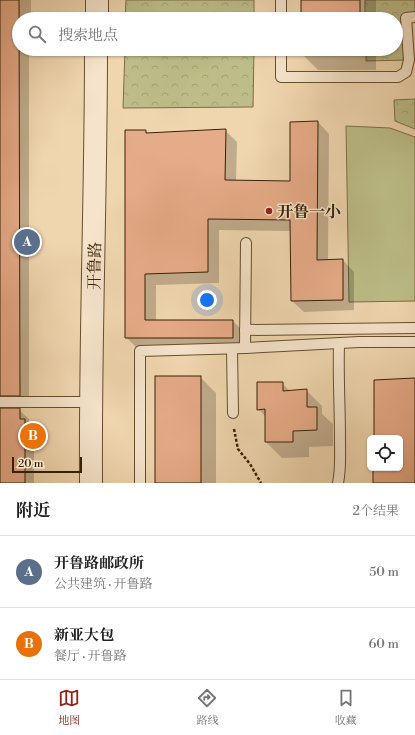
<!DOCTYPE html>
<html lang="zh">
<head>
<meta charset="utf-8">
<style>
  :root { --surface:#fff; --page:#f2f2f2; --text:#222; --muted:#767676; --line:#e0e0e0; --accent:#8f2418 }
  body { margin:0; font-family:"Libre Bodoni","Noto Serif SC",serif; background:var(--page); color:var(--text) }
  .controls { position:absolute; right:12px; bottom:12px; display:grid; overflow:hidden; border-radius:6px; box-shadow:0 1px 3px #0004 }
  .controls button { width:36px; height:36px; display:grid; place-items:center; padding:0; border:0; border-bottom:1px solid var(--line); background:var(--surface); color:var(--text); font:20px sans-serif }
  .scale { position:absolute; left:12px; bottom:10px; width:70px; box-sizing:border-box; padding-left:4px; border:2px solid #392104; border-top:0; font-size:11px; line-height:14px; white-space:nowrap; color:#392104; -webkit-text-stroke:3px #f5e4cb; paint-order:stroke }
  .you { position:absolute; left:207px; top:300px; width:14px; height:14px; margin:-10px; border:3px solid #fff; border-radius:50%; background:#1a73e8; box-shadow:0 0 0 6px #1a73e833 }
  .badge { display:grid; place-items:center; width:26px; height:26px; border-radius:50%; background:var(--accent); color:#fff; font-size:13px; font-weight:700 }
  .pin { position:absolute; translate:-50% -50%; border:2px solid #fff; box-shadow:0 1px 4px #0006 }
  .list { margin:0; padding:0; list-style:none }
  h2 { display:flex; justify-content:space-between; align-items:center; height:52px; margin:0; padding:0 16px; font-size:17px }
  h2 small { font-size:13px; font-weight:400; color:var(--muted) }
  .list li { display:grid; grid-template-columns:26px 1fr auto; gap:12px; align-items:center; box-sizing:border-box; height:72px; padding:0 16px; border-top:1px solid var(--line) }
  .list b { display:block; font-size:15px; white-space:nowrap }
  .list p { margin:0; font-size:13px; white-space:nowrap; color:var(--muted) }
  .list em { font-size:13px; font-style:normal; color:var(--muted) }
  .icon { flex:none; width:22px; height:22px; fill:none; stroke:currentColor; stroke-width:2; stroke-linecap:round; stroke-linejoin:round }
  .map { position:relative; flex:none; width:415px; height:483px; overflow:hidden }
  .search { position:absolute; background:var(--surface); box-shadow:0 1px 3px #0004; left:12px; right:12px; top:12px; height:44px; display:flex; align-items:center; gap:10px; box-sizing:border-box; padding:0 14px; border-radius:22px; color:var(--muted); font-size:15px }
  .sheet { height:196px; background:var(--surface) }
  nav { display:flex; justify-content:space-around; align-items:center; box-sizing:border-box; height:56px; border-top:1px solid var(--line); background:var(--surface); font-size:11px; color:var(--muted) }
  nav a { display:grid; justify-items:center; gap:2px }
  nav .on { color:var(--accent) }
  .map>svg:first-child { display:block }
</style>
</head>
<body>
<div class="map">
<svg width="415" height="483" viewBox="0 0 415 483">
  <defs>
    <pattern id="forest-crowns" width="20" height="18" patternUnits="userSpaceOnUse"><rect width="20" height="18" fill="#bcbd88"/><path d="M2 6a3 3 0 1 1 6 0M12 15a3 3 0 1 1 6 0" fill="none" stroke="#a2a274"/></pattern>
  </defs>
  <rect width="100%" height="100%" fill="#f0d6af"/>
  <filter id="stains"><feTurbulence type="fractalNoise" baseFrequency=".005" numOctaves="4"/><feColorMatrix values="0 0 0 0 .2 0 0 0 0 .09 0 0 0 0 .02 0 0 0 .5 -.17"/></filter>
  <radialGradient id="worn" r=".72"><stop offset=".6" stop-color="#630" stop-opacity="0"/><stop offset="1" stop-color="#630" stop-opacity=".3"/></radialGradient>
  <g fill="url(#forest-crowns)" stroke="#7a6f46">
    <path d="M126,0H254V19H125Z"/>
    <path d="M365,0H415V17L406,18L409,60L366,61V49H396V19H365Z"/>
    <path d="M125,49H254L253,107L123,108Z"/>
    <path d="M415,99V129L395,121L394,100Z"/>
  </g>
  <path fill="#bcbd88" stroke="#7a6f46" d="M346,126L390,128L415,137V301L349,302Z"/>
  <g fill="#0003">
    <path d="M0,0H31V19H19V49H29V405H10L2,409L19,410L29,419V425L34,430V483H0Z"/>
    <rect x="302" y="0" width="74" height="19"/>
    <path d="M301,49H376V70H318L301,53Z"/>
    <path d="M318,122L329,134L328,261L343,260L354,272V310L304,312L292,301L291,231L219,230V283L156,285V321H233L244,332V349H138L126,337L145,131L149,134L225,130L237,142L236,181L291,182Z"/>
    <path d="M200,377L216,393V483H156Z"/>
    <path d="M282,383L291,392L306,390L322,406V414L333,424V446L309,447V457L282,458L266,442V417L258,409Z"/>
  </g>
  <g fill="#e6ab88" stroke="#392104">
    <path d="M0,0H19L20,396H0Z"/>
    <rect x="301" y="0" width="59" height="19"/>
    <rect x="300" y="49" width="60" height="5"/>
    <path d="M318,121L317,260L343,259V300L291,301L290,220L208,219V272L145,274V320H233V338H125V130H146V133L226,129L225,180L290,181V122Z"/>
    <rect x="155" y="376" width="46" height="107"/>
    <path d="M415,378V483H373V468H400V438H374V380Z"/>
    <path d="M257,382H283V391L307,389V407H317V430L293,431V442H265V409L257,410Z"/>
    <path d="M0,408H20V419H25V483H0Z"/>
  </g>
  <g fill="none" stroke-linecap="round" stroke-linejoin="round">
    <defs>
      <g id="service">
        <path d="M281,19V0"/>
        <path d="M281,49V77H398L406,72L409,60L406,18L415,17"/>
        <path d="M245,330L415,328"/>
        <path d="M245,348L246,243"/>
        <path d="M232,349L233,413"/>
        <path d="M0,402H91"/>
        <path d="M140,483V351L245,348L359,342H415"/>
        <path d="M338,483C341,469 340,454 340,440C340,408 338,376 339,344"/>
      </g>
      <g id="tertiary">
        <path d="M97,19V0"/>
        <path d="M91,483C90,338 96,194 96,49"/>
      </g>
    </defs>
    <use href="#service" stroke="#674e2f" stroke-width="12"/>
    <use href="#tertiary" stroke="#674e2f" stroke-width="24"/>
    <path stroke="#392104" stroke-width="2.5" stroke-dasharray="3 2" stroke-linecap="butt" d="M234,429L238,449L250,464L261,483"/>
    <use href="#service" stroke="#f5e4cb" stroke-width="10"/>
    <use href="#tertiary" stroke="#f5e4cb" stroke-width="22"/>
  </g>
  <circle fill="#8f2418" stroke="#f5e4cb" stroke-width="1.5" cx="269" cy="211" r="4"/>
  <g text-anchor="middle" stroke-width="3" stroke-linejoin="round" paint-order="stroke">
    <g font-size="16" font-weight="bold" fill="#392104" stroke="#f5e4cb" text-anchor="start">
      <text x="277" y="217">开鲁一小</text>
    </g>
    <g font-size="16" fill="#392104" stroke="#f5e4cb">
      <text transform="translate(94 266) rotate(-89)" y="6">开鲁路</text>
    </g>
  </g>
  <rect width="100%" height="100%" filter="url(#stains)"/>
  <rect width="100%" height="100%" fill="url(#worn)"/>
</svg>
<div class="controls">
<button><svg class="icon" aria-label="locate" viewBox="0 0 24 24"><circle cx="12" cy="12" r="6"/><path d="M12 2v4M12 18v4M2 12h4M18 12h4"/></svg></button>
</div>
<div class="scale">20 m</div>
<div class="you"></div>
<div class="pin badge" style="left:27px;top:242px;background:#5c6f8a">A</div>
<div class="pin badge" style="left:33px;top:436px;background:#e8710a">B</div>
<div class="search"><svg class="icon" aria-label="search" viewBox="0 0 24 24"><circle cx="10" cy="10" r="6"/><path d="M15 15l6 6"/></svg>搜索地点</div>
</div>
<section class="sheet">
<h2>附近<small>2个结果</small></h2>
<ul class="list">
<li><span class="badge" style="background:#5c6f8a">A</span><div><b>开鲁路邮政所</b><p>公共建筑 · 开鲁路</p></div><em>50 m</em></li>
<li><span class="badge" style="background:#e8710a">B</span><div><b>新亚大包</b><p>餐厅 · 开鲁路</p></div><em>60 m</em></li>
</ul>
</section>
<nav>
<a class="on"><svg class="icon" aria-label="map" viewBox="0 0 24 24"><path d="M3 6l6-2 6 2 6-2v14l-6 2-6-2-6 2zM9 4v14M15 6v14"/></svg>地图</a>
<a><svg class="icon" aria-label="directions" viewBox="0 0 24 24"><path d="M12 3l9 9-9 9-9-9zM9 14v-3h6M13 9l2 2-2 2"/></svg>路线</a>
<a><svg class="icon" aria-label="saved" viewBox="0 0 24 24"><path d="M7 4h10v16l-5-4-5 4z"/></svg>收藏</a>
</nav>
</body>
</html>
